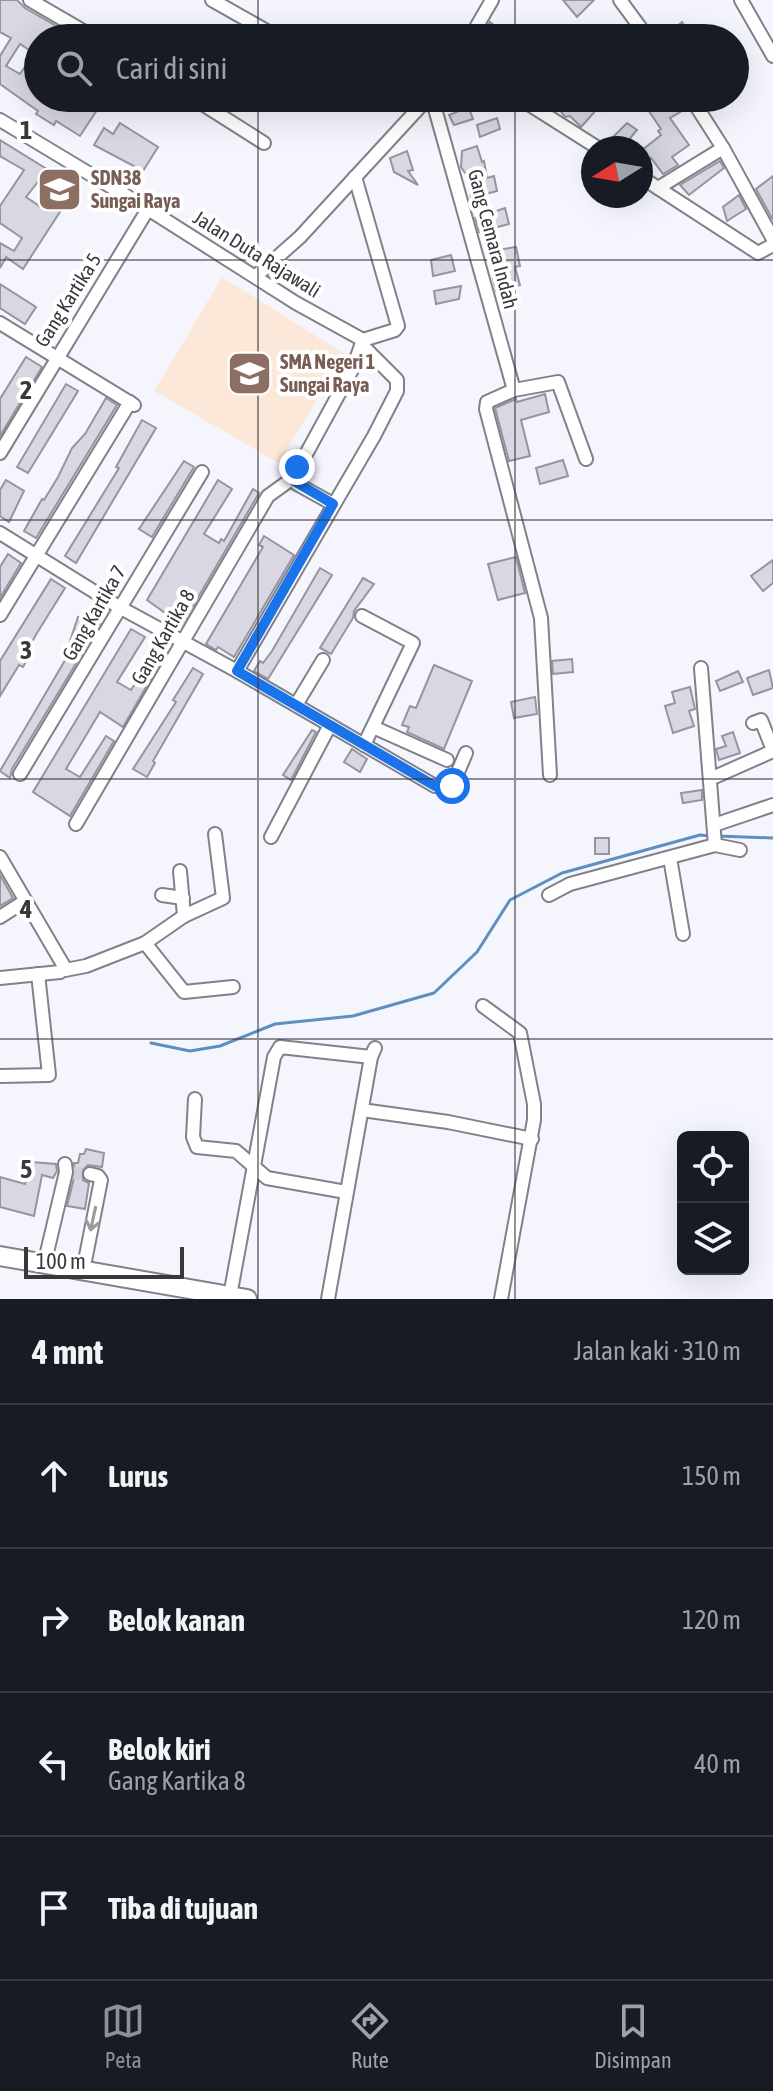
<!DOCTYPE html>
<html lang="id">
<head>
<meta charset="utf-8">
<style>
  :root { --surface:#171b24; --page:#242831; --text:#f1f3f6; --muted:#9ea1a6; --line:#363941; --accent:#8c9099 }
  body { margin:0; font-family:"Asap Condensed",sans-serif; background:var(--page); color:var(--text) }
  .controls { position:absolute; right:24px; bottom:24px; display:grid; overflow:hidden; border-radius:12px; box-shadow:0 8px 32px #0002 }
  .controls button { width:72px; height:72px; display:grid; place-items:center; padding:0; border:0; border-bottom:2px solid var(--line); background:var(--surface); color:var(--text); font:40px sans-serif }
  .compass { position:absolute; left:581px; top:136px; width:72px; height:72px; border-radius:50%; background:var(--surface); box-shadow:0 8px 32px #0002; rotate:259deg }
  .scale { position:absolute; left:24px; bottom:20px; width:160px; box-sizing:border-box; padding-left:8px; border:4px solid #39393d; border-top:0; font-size:22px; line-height:28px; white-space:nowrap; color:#39393d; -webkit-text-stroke:6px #fff; paint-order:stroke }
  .stop { position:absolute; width:24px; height:24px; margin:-18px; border:6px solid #1a73e8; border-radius:50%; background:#fff }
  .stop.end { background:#1a73e8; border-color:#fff; box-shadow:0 2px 8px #0008 }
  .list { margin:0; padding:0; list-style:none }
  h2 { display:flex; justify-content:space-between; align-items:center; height:104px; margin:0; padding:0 32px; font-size:34px }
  h2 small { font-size:26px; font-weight:400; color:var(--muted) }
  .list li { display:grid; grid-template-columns:52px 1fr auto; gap:24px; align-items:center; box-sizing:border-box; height:144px; padding:0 32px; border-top:2px solid var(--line) }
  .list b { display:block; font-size:30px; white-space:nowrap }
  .list p { margin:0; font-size:26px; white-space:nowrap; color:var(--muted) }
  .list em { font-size:26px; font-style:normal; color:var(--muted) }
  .icon { flex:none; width:44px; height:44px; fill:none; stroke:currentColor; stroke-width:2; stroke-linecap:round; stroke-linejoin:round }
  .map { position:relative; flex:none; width:773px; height:1299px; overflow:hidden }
  .search { position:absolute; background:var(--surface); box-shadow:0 8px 32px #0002; left:24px; right:24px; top:24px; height:88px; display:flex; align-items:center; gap:20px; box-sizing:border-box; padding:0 28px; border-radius:44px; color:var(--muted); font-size:30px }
  .sheet { height:680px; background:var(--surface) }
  nav { display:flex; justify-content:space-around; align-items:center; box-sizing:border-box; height:112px; border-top:2px solid var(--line); background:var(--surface); font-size:22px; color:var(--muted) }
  nav a { display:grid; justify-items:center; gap:4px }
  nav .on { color:var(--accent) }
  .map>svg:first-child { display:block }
</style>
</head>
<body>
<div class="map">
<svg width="773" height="1299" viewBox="0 0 773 1299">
  <rect width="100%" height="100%" fill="#f5f5fe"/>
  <path fill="#fce8d9" d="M222,277L345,354L279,463L154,391Z"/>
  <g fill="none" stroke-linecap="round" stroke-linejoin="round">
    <g stroke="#5f8ec0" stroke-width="3">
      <path d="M717,836L773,838"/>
      <path d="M151,1043L190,1051L220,1046L275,1024L353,1016L434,993L477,952L510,900L562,873L700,835L710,836"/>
    </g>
  </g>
  <g fill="#d8d7e2" stroke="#95959f" stroke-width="2" fill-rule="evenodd">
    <path d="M0,0H17L25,8L77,38H38V56L20,44L6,66L20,74L24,68L38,77V98H64L75,105L79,99L97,110L80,136L56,121L54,125L36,114L38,111L0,84V56L11,38L0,32Z"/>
    <path d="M563,0H594L577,17Z"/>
    <path d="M490,22L509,38H480Z"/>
    <path d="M682,22L693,38H663Z"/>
    <path d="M453,98H465L473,119L454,125L449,115L457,112Z"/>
    <path d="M565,98H574L582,106L589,98H607L581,127L570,116L565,117L556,105Z"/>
    <path d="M652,98H682L687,108L670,118L689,145L672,157L678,165L663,174L651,158L645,164L641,159V151L661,135L658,131L661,129L644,104Z"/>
    <path d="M497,118L500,129L480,137L477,125Z"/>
    <path d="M120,123L158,147L143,171L94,145L104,128L113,134Z"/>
    <path d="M627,123L637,130L622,148H618L610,140Z"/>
    <path d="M0,140L76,187L23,269L6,257L0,268V243L14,251L22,238L0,223V206L24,170L0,156ZM41,178L56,188L44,209L26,197Z"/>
    <path d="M477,146L482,162L484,161L487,178L494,176L497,191L471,198L469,185L472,183L461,167L462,151Z"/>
    <path d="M407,151L413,170L408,171L418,185L394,172L390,158Z"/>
    <path d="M720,161L724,168L689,195L680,185Z"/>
    <path d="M773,176V220L756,189Z"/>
    <path d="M739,195L746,209L727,221L723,207Z"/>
    <path d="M505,208L509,224L479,232L475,218Z"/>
    <path d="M516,247L520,266L515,267L520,285L496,291L493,278L498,276L490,251Z"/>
    <path d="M451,255L455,271L433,276L431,260Z"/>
    <path d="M0,284L36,307L25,324L0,308Z"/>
    <path d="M461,286L459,299L436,304L434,291Z"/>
    <path d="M26,357L42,367L0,436V399Z"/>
    <path d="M66,384L78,391L28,473L17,467Z"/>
    <path d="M545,394L549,412L521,420L530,456L509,461L495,408L516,399L517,402Z"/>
    <path d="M106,398L117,405L36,538L24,531L42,499L44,500L58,477L72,448L85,434Z"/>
    <path d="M142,420L156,428L76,563L65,556L119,468L116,467Z"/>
    <path d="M563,460L568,476L540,484L536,468Z"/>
    <path d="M184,461L194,467L152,537L139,529Z"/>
    <path d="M6,480L24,491L9,522L0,516V490Z"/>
    <path d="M218,480L232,489L204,534L219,543L221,539L224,541L253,489L259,493L182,625L147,600Z"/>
    <path d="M264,536L294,555L234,657L218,647L216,650L206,644L263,547L259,545Z"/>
    <path d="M8,554L21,563L0,598V567Z"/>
    <path d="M516,557L525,593L498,600L488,564Z"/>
    <path d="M773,560V583L763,591L751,576Z"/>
    <path d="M320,568L332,575L268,679L254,671L260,661L263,663L272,651Z"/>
    <path d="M363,578L374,584L354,611L353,618L331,654L320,648Z"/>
    <path d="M51,579L65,588L37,633L27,651L31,653L23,667L19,665L0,696V661Z"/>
    <path d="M78,617L100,624L12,769L10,778L0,771L74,645L69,644Z"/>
    <path d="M131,629L145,637L117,682L131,690L159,646L167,651L123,727L100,712L66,769L80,777L106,736L114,741L70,816L33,792Z"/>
    <path d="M572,659L573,672L553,674L552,661Z"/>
    <path d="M434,665L472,681L444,749L407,732L409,727L402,725L410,706L416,708Z"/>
    <path d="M193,668L203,674L153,761L155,763L147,777L133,769L176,702L173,700Z"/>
    <path d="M769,670L773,688L753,695L747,678Z"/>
    <path d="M738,671L743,682L720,691L716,681Z"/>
    <path d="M690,687L695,709L689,711L694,726L673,733L665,706L675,703L672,692Z"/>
    <path d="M535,697L537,714L514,718L511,702Z"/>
    <path d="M312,730L316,732L291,780L283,775Z"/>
    <path d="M733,732L740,753L719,760L716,749L726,746L722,736Z"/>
    <path d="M352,749L367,759L360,772L344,762Z"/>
    <path d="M702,790V800L683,803L681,793Z"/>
    <rect x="595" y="838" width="14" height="16"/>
    <path d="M0,875L13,898L0,906Z"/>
    <path d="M86,1149L104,1153L102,1167L88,1165L82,1171L83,1180L89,1183L85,1209L67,1206L75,1174L74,1163H78L80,1154H84Z"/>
    <path d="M31,1162L56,1164L57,1171L53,1178L42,1175L34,1216L0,1207V1177L25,1184Z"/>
  </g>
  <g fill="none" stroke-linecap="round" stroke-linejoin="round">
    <path stroke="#cfcfd7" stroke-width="12" stroke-dasharray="12 6" stroke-linecap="butt" d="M70,1173L90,1174"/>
    <defs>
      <g id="minor">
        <path d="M30,0L95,38"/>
        <path d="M212,0L279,38"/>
        <path d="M620,0L648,38"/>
        <path d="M741,0L773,56"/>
        <path d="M470,38L492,0"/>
        <path d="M193,98L264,143"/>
        <path d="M432,98L514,390"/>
        <path d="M519,98L598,148"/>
        <path d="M691,98L723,148L773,239"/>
        <path d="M0,120L148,209L296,303L363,340L395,330L398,326L355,177"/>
        <path d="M641,177L758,253L773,245"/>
        <path d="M658,188L723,148"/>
        <path d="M256,276L300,237L428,98"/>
        <path d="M0,323L134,405"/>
        <path d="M0,453L148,209"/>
        <path d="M333,504L297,484L293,478L353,368L363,340"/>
        <path d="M0,533L119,607L237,671L374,436L397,391V380L363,346"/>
        <path d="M0,615L130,402"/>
        <path d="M362,616L413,643L364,745"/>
        <path d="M701,668L715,845"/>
        <path d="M237,671L435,786H452L466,753"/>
        <path d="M296,705L323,660"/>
        <path d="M753,723L761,720L773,750"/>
        <path d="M373,727L447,760"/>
        <path d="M20,774L202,472"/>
        <path d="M550,775L541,618L486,409L487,402L514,390L558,382L586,459"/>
        <path d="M710,779L773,751"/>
        <path d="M76,824L268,496L293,478"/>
        <path d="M714,825L773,805"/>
        <path d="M271,837L330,725"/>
        <path d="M0,857L65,968L60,972L0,978"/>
        <path d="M670,858L683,934"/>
        <path d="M180,871L184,916"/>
        <path d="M162,895L183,898"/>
        <path d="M549,895L570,884L715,845L740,850"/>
        <path d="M0,917L25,901"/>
        <path d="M145,943L184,916L223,898L215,834"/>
        <path d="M65,970L86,966L145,943L184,992L233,987"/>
        <path d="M483,1006L520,1033L534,1104V1120L501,1299"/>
        <path d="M0,1076L49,1075L38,974"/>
        <path d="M195,1099L193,1137L197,1147L236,1151L267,1178L346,1192"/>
        <path d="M362,1110L448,1122L532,1139"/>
        <path d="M44,1265L66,1172L65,1164"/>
        <path d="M83,1271L101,1180L98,1176L90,1174"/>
        <path d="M230,1296L274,1057L280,1047L371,1057"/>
        <path d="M328,1299L371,1057L375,1048"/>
      </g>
      <path id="highway" d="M0,1256L247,1299"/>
    </defs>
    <use href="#minor" stroke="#81818b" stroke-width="16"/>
    <use href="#highway" stroke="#81818b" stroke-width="22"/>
    <use href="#minor" stroke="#fff" stroke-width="12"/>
    <use href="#highway" stroke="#fff" stroke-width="18"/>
  </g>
  <defs><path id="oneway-shaft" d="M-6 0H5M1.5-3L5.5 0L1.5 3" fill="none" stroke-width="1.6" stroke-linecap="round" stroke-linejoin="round" transform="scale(2)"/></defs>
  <use stroke="#9c9c9e" href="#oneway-shaft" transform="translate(93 1219) rotate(102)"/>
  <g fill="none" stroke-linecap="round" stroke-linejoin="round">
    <path stroke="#1a73e8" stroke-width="10" d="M297,467L293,478L294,481L333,504L237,671L435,786H452"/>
  </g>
  <path fill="none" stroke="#39393d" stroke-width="2" stroke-opacity="0.55" d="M258,0V38M515,0V38M258,98V1299M515,98V1299M0,260H773M0,520H773M0,779H773M0,1039H773"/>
  <defs>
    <symbol id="school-square" viewBox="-11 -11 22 22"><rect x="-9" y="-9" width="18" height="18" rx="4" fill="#8d6e63" stroke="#fff"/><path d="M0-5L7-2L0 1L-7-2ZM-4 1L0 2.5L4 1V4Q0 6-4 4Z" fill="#fff"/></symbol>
  </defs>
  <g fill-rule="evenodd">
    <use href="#school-square" x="34" y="164" width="51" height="51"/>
    <use href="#school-square" x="224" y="348" width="51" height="51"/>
  </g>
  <g text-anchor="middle" stroke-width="8" stroke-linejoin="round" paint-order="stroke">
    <g font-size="20" font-weight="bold" fill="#785e54" stroke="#fff" text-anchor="start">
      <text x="91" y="185">SDN38<tspan x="91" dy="23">Sungai Raya</tspan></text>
      <text x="280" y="369">SMA Negeri 1<tspan x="280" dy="23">Sungai Raya</tspan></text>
    </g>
    <g font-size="20" fill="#39393d" stroke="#fff">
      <text transform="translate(493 239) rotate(75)" y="7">Gang Cemara Indah</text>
      <text transform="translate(257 254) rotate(32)" y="7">Jalan Duta Rajawali</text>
      <text transform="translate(68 300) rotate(-58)" y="7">Gang Kartika 5</text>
      <text transform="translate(94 613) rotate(-60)" y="7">Gang Kartika 7</text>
      <text transform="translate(163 637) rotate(-60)" y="7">Gang Kartika 8</text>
    </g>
  </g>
  <g font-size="26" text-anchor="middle" font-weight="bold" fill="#39393d" stroke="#fff" stroke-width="8" stroke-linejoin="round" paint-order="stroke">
    <text x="26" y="139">1</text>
    <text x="26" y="399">2</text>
    <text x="26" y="659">3</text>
    <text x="26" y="918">4</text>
    <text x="26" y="1178">5</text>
  </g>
</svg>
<div class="controls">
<button><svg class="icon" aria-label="locate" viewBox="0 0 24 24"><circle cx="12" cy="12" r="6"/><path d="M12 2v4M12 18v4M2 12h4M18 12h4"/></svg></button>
<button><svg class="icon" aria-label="layers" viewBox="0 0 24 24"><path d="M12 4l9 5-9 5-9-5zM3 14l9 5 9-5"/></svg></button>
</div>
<svg class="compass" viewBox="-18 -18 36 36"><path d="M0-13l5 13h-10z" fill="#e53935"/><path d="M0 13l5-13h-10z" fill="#9ea1a6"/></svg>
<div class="scale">100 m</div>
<div class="stop" style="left:452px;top:786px"></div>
<div class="stop end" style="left:297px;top:467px"></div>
<div class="search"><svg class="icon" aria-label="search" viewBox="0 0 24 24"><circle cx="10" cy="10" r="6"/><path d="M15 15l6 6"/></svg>Cari di sini</div>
</div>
<section class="sheet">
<h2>4 mnt<small>Jalan kaki · 310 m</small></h2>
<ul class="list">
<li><svg class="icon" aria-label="ahead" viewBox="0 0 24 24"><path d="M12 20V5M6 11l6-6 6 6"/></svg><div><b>Lurus</b></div><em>150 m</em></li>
<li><svg class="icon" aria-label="right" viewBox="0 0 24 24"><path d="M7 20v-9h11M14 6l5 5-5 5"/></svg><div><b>Belok kanan</b></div><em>120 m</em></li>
<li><svg class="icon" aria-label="left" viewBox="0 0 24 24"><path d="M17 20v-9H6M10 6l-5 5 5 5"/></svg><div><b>Belok kiri</b><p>Gang Kartika 8</p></div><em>40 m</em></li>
<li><svg class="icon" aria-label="arrive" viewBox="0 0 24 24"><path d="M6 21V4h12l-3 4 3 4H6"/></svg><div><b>Tiba di tujuan</b></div></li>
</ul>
</section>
<nav>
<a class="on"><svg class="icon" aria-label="map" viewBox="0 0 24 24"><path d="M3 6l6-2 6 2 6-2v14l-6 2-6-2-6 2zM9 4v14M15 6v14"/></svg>Peta</a>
<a><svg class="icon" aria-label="directions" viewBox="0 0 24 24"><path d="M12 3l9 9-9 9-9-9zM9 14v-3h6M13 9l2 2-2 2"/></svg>Rute</a>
<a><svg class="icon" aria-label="saved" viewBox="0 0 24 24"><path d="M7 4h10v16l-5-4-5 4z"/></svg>Disimpan</a>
</nav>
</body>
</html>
